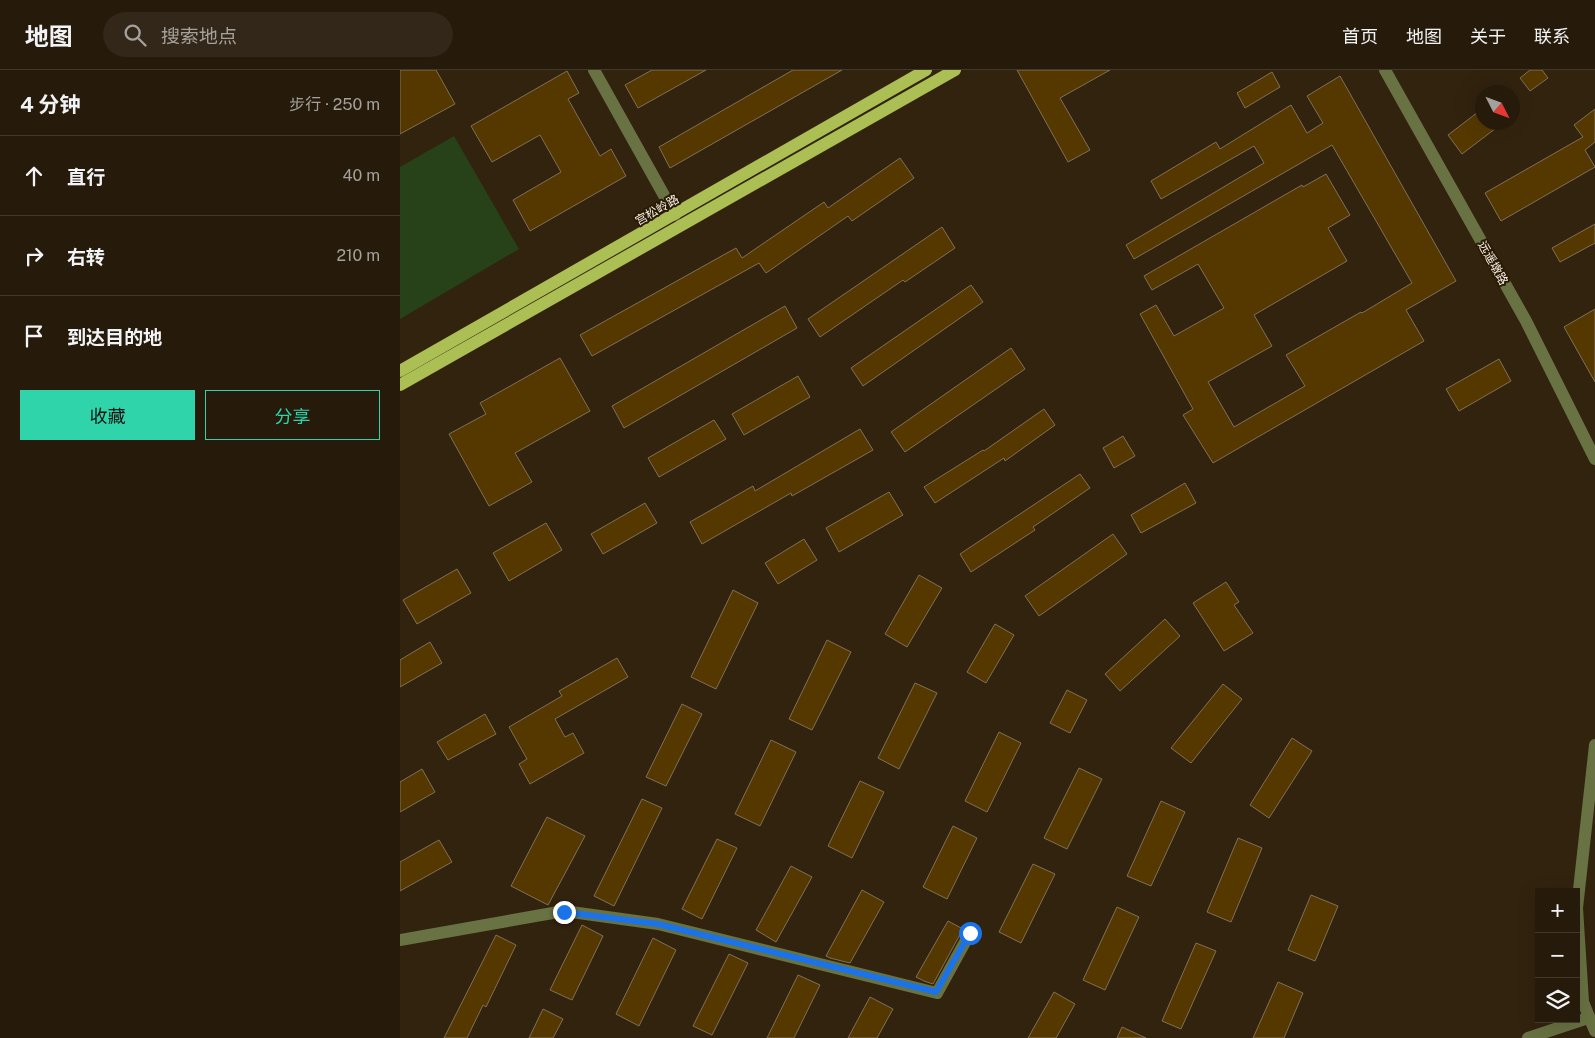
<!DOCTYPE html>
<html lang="zh">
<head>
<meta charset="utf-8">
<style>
  :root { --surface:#261a0a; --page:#322718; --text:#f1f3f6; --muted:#a4a19c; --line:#42382b; --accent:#2fd4aa }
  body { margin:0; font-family:"Public Sans","Noto Sans SC",sans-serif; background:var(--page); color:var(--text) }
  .controls { position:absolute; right:15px; bottom:15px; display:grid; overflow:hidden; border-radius:0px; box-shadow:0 5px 20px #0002 }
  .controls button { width:45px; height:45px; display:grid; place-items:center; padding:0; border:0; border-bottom:1px solid var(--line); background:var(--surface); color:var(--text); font:25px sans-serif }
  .compass { position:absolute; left:1075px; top:15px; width:45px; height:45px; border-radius:50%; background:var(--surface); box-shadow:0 5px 20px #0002; rotate:132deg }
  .stop { position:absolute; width:15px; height:15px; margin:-11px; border:4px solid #1a73e8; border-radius:50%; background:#fff }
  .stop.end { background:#1a73e8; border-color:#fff; box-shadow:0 1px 5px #0008 }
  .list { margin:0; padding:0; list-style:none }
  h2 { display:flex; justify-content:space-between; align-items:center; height:65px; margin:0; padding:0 20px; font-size:21px }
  h2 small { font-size:16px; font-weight:400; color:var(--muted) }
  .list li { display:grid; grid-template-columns:32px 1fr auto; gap:15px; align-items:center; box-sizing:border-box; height:80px; padding:0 20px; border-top:1px solid var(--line) }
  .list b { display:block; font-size:19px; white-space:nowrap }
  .list em { font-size:16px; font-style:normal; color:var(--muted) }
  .actions { display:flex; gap:10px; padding:15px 20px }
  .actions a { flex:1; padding:11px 0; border:1px solid var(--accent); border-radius:0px; text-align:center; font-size:18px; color:var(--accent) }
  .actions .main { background:var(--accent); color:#111 }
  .icon { flex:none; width:28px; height:28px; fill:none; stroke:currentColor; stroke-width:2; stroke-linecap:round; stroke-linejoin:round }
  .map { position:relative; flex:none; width:1195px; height:968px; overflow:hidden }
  header { display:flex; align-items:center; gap:30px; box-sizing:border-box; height:70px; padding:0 25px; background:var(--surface); border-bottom:1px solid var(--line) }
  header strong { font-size:24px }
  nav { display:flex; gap:28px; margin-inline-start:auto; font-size:18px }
  .search { width:350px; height:45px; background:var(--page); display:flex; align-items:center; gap:12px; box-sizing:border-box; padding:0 18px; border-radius:28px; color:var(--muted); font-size:19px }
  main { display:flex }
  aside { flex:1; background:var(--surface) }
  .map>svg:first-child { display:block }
</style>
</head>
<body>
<header>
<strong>地图</strong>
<div class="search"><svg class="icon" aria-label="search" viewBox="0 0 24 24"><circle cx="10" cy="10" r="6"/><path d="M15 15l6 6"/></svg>搜索地点</div>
<nav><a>首页</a><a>地图</a><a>关于</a><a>联系</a></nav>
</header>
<main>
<aside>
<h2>4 分钟<small>步行 · 250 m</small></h2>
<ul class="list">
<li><svg class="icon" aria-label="ahead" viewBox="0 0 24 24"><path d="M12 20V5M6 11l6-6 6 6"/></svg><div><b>直行</b></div><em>40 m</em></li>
<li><svg class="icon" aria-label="right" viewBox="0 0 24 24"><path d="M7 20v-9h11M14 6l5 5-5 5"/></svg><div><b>右转</b></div><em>210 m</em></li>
<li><svg class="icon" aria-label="arrive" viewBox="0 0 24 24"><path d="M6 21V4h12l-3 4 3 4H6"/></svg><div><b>到达目的地</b></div></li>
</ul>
<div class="actions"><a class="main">收藏</a><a>分享</a></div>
</aside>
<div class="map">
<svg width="1195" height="968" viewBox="0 0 1195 968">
  <rect width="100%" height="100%" fill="#32230e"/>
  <path fill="#274119" d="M54,66L119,179L0,249V97Z"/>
  <g fill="#543800" stroke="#807058">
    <path d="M0,0H36L55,34L0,64Z"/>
    <path d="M252,0H306L238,38L225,15Z"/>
    <path d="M393,0H442L270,98L259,77Z"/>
    <path d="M617,0H710L660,28L690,80L668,92Z"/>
    <path d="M1130,0H1142L1148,8L1130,21L1120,8Z"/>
    <path d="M167,1L179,23L168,29L200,86L211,79L226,106L130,161L113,130L161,102L140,65L92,92L71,56Z"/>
    <path d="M872,2L880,17L845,38L837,23Z"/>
    <path d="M940,6L1056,211L1006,240L1024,271L813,393L783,345L793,339L740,244L756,235L774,266L824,238L798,194L752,220L744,206L902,115L903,117L926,104L950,145L928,158L947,191L854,245L872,276L808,312L834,357L905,316L886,285L961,242L962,243L1012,213L932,75L734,189L726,175L864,93L854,76L761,129L751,111L816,72L820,79L891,35L907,63L923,53L907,26Z"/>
    <path d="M1082,39V52H1104L1062,84L1048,65Z"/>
    <path d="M1195,39V72L1185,80L1195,97L1101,151L1085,123L1183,67L1174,55Z"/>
    <path d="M500,88L514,108L452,151L448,146L366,203L359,193L192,286L180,265L336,178L342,188L424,132L428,138Z"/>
    <path d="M1195,154V173L1160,192L1152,178Z"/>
    <path d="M542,157L555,178L505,212L503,210L420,267L408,249Z"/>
    <path d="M571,215L583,232L463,316L451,298Z"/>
    <path d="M385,236L397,258L224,358L212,336Z"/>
    <path d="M1195,239V312L1164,257Z"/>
    <path d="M611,278L625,299L505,382L491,362Z"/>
    <path d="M160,288L190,341L115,383L132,412L89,436L49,364L86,344L80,333Z"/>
    <path d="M1099,289L1111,311L1059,341L1046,319Z"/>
    <path d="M398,306L410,327L344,365L332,344Z"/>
    <path d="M644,339L655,355L605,391L604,388L535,433L524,417L583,380L584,381Z"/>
    <path d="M314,350L326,369L259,407L248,388Z"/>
    <path d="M460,359L473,380L392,426L391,423L302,474L290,452L353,416L355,421Z"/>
    <path d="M723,366L735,386L714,398L703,378Z"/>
    <path d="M680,404L690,418L633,457L635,460L571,502L560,484Z"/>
    <path d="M785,413L796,433L741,463L731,445Z"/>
    <path d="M489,422L503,445L439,482L426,458Z"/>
    <path d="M245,433L257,453L203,484L191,464Z"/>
    <path d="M146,453L162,480L109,511L93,483Z"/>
    <path d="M713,464L727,484L639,546L625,526Z"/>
    <path d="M404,469L417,490L378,514L365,493Z"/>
    <path d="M57,499L71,523L17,554L3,530Z"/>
    <path d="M519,505L542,518L507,577L485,564Z"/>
    <path d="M826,512L839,532L834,535L853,563L824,581L793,533Z"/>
    <path d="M333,520L358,533L316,619L291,607Z"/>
    <path d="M765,549L780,566L720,621L705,604Z"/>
    <path d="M595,554L614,565L586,613L567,602Z"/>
    <path d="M427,570L451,582L412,660L389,649Z"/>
    <path d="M30,572L42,593L0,617V590Z"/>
    <path d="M217,588L228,607L155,649L165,667L173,663L184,683L130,714L119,694L127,689L109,657L162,626L159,621Z"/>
    <path d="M515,613L537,623L499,699L478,688Z"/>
    <path d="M823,614L842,629L791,693L771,678Z"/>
    <path d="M667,620L687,630L670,663L650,653Z"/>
    <path d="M282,634L302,644L266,716L246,707Z"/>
    <path d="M85,644L96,664L48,690L37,672Z"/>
    <path d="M599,662L621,673L587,742L565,731Z"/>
    <path d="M892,668L912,681L869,748L850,735Z"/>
    <path d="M371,670L396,682L360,756L335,744Z"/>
    <path d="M679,698L702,709L667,779L644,768Z"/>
    <path d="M22,699L35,722L0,742V712Z"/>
    <path d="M460,711L484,722L452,788L428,776Z"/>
    <path d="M242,729L262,738L214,836L194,826Z"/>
    <path d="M761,731L785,742L751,816L727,806Z"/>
    <path d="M147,747L185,766L148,835L111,816Z"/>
    <path d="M553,756L577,768L547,829L523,817Z"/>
    <path d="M838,768L862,778L831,852L807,842Z"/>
    <path d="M317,769L337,778L302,849L282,839Z"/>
    <path d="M39,770L52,792L0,821V792Z"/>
    <path d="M633,794L655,804L621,873L599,862Z"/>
    <path d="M391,796L412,807L376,872L356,860Z"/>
    <path d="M462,820L484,832L450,893L430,888L426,886Z"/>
    <path d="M911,825L938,836L915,891L888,880Z"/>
    <path d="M717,837L739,847L705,920L683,910Z"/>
    <path d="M548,851L563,859L533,914L524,911L516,907Z"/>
    <path d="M182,855L203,866L172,930L150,920Z"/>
    <path d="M96,865L116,875L86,937L83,935L67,968H44Z"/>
    <path d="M253,868L276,880L239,956L216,944Z"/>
    <path d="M796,873L816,881L781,959L762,951Z"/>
    <path d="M329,884L348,893L312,965L293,956Z"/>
    <path d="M398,905L420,915L394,968H367Z"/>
    <path d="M878,912L903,923L884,968H853Z"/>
    <path d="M654,922L675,934L656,968H628Z"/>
    <path d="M470,927L493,939L477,968H448Z"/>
    <path d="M143,939L163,949L153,968H129Z"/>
    <path d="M722,957L746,968H717Z"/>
  </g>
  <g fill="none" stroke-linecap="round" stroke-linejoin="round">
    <g stroke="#687242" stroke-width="12">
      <path d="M194,0L275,145"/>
      <path d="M985,0L1126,251L1195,389"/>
      <path d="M1195,675L1177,838L1183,932L1195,961"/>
      <path d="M0,870L164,841L258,854L537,923L570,863"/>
      <path d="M1128,968L1188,948"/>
    </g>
    <g stroke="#abbf55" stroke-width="12">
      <path d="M0,301L526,0"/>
      <path d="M0,315L555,0"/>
    </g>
  </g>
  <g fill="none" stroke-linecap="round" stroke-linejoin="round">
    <path stroke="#1a73e8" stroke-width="6" d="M164,842L258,854L536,922L570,863"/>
  </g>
  <g text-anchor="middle" stroke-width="4" stroke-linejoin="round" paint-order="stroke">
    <g font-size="12" fill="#fdf3e6" stroke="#281a05">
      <text transform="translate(257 140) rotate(-30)" y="4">宫松岭路</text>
      <text transform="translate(1093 193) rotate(61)" y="4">远遥墩路</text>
    </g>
  </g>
</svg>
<div class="controls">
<button>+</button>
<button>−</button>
<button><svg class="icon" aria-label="layers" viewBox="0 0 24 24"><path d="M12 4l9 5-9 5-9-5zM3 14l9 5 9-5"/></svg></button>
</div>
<svg class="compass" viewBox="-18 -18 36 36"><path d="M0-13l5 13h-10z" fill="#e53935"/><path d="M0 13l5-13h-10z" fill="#a4a19c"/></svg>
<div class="stop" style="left:570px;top:863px"></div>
<div class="stop end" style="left:164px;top:842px"></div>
</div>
</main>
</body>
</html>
